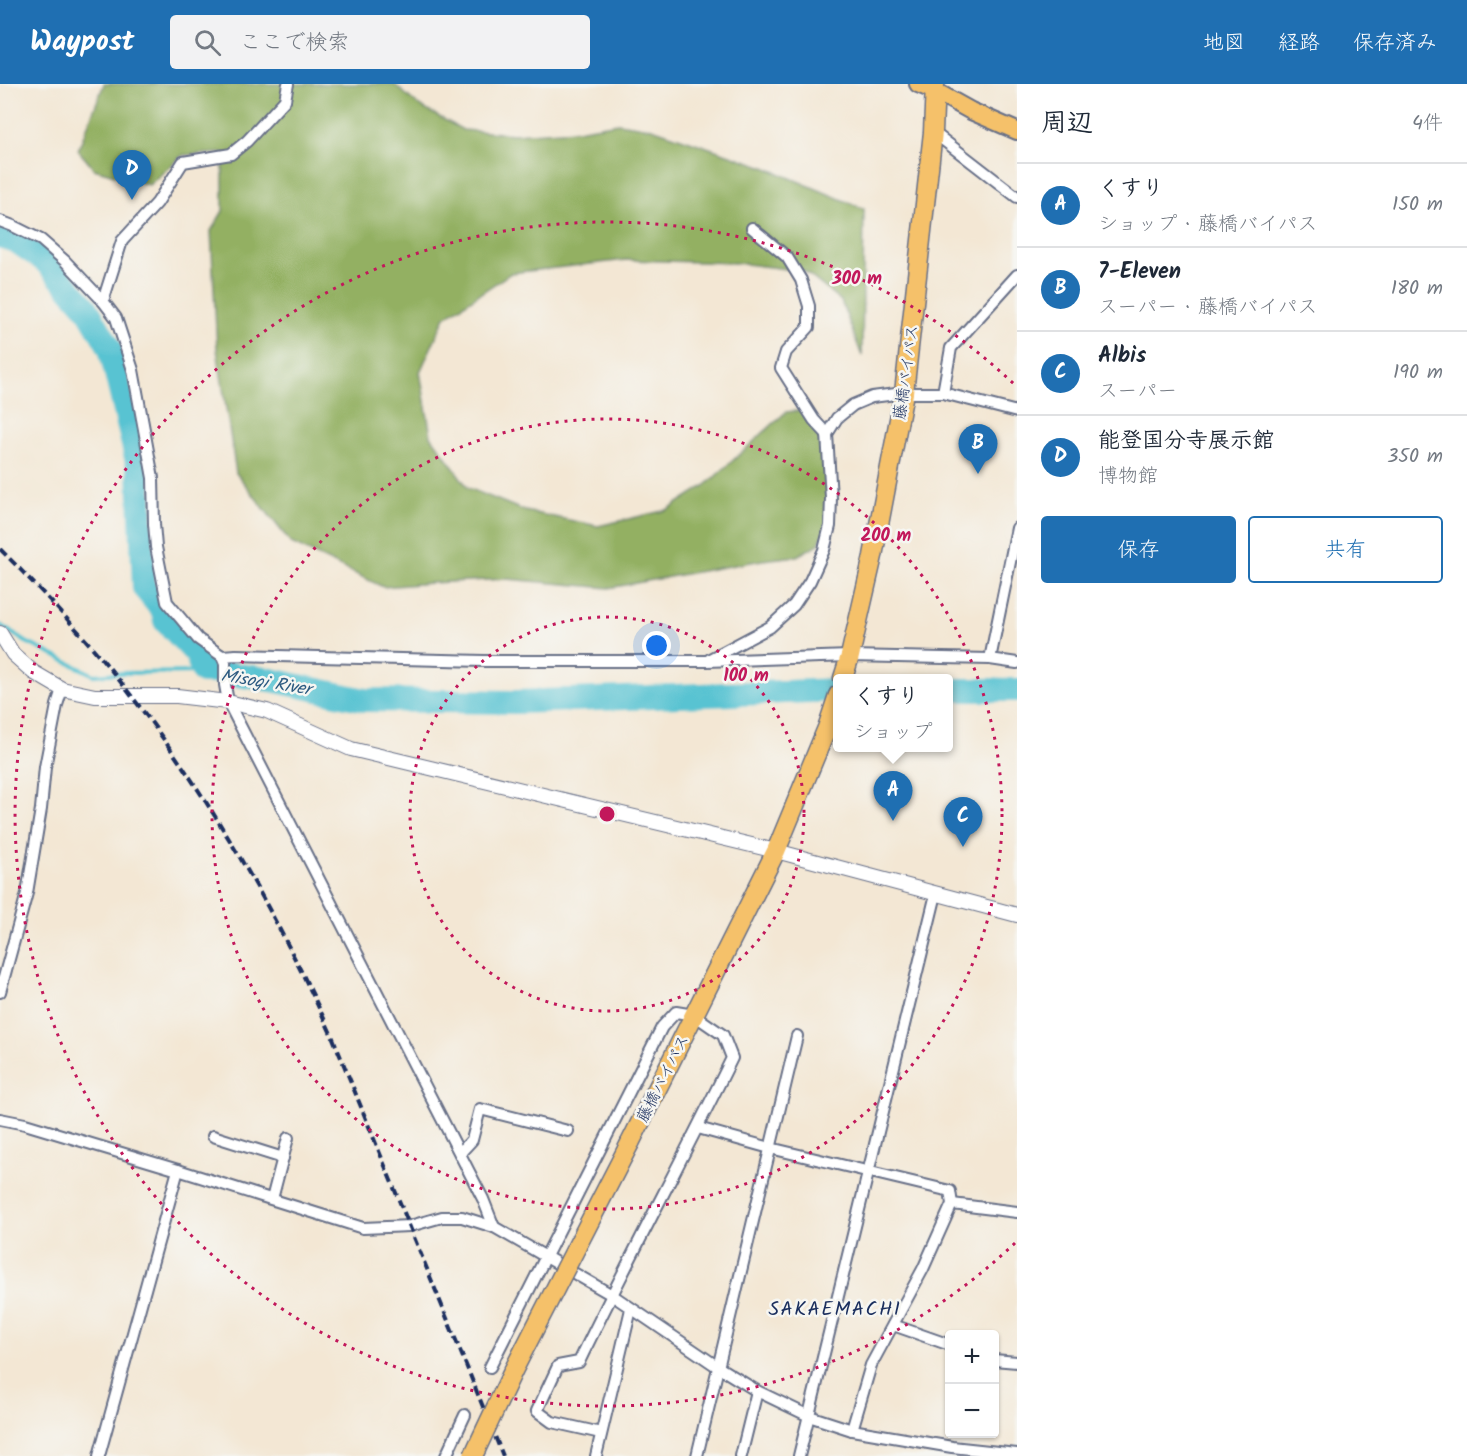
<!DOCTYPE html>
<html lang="ja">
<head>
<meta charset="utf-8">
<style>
  :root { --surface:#fff; --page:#f2f2f3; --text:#1f2937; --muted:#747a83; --line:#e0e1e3; --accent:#1f6fb2 }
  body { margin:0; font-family:Kalam,"Klee One",sans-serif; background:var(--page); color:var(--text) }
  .controls { position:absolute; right:18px; bottom:18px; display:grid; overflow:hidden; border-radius:6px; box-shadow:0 2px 4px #0004 }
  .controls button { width:54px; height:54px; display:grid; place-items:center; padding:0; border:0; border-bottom:2px solid var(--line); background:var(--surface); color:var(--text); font:30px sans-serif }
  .you { position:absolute; left:657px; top:562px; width:21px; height:21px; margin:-15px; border:4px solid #fff; border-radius:50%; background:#1a73e8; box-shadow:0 0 0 9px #1a73e833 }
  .badge { display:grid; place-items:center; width:39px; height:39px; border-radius:50%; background:var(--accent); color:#fff; font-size:20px; font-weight:700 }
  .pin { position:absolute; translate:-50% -50px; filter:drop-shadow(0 2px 3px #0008) }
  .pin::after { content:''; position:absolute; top:32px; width:21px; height:18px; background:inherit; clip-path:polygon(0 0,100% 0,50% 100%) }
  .popup { position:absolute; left:833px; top:590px; width:120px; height:78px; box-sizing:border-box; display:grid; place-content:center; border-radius:6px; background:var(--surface); filter:drop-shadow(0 2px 4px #0005); font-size:20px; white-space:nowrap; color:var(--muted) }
  .popup b { font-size:22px; color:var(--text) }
  .popup::after { content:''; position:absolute; left:50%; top:100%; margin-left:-12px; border:12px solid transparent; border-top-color:var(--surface) }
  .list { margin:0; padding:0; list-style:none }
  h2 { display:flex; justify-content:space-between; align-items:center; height:78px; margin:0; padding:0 24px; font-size:26px }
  h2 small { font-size:20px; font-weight:400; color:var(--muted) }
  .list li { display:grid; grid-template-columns:39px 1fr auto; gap:18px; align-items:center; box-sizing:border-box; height:84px; padding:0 24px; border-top:2px solid var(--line) }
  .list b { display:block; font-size:22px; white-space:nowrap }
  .list p { margin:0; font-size:20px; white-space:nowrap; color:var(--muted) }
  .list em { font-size:20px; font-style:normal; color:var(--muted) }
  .actions { display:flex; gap:12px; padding:18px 24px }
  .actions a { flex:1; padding:14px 0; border:2px solid var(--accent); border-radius:6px; text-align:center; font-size:21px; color:var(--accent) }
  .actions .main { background:var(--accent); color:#fff }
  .icon { flex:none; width:33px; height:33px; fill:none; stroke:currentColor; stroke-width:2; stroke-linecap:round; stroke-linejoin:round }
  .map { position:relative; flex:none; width:1017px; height:1372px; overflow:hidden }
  header { display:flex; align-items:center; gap:36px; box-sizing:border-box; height:84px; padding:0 30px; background:var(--accent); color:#fff }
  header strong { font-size:28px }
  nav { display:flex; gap:33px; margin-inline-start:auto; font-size:21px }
  .search { width:420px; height:54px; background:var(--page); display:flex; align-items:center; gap:15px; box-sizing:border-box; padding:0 21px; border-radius:6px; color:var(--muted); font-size:22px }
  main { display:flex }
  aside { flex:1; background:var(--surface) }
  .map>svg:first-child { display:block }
</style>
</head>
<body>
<header>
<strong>Waypost</strong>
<div class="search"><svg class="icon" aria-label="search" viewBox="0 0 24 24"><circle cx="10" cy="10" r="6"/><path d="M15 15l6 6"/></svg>ここで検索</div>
<nav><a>地図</a><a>経路</a><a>保存済み</a></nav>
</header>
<main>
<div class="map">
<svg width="1017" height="1372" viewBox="0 0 1017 1372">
  <rect width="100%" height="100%" fill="#f6f6f2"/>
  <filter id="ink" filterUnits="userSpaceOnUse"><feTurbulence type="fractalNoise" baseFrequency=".0167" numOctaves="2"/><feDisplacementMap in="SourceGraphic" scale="12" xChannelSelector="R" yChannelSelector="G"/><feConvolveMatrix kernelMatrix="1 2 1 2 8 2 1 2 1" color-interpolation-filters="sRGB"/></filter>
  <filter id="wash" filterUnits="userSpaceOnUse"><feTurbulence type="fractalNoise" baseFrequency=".008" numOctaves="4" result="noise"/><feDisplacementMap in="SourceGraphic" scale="24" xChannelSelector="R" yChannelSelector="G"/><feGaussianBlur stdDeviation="1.35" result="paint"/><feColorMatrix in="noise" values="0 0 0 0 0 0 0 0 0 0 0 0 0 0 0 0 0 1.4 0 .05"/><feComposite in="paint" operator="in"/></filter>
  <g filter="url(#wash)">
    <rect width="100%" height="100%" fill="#f3e7d4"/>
    <path fill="#93b062" stroke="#577060" stroke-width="1.5" d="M104,0H394L419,22L463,46L514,50L577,46L618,39L652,44L762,82L864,125L862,272L841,217L804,187L737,179L626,176L511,189L445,233L420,288L431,352L468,404L525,427L598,442L667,426L706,401L786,328L808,326L829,364L831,431L819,460L797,472L762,476L609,504L507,495L431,499L383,503L291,459L236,389L217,265L211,147L223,127V69L183,71L149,101L94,85L78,66Z"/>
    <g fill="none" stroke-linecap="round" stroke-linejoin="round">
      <path stroke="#58c3d2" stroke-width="4" d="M0,541L26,558L94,591L123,589L203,588"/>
      <g stroke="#58c3d2" stroke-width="24">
        <path d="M0,152L17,158L45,177L86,223L110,264L139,386L144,504L163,527L165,537L196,570L203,588H216L271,596L365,616L516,618L838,606"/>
        <path d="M948,606H1017"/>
      </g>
    </g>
  </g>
  <g filter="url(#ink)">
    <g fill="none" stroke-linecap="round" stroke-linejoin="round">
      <defs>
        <g id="minor">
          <path d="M933,48L1017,113"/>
          <path d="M0,137L13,142L41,156L65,177L103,217L116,234L133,286L153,394L154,440L156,463L167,518L198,555L222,572L225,579V601L228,618L483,1115L494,1143"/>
          <path d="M752,144L787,173L801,196L809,222V243L786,268L781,284L814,336L827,350"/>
          <path d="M103,217L122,157L157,119L183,78L231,70L247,57L285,16L288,0"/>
          <path d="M943,309L1017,328"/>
          <path d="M222,572L236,571L484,577H707L850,572L990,575L1017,579"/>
          <path d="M710,575L770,543L794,521L810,497L824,466L830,442L831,414L827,350L837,334L853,321L872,313L904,309H943L951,264L1017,191"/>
          <path d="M990,575L1017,444"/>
          <path d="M0,908L27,809L41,725L45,683L57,621L62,605"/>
          <path d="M0,1035L25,1040L178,1086L363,1144L410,1142L442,1133H462L494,1143L612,1211L718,1283L757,1307L809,1332L852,1346L952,1363L1017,1370"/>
          <path d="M698,1044L770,1064L950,1107L952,1120L923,1185L871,1281L852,1346"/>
          <path d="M213,1052L283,1074"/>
          <path d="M460,1069L472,1056L480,1025L568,1047"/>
          <path d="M272,1115L288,1054"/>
          <path d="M952,1120L1017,1128"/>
          <path d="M893,1241L950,1261"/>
          <path d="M994,1276L1017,1278"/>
          <path d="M490,1283L662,943L676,928L694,931L723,951L732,974C682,1076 628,1176 579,1278L558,1282L537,1327L552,1338L601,1349"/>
          <path d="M99,1372L178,1086"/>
          <path d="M446,1372L465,1331"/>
          <path d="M596,1372L631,1225"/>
          <path d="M697,1372L797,952"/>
          <path d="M741,1372L757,1307"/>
          <path d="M799,1372L936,810"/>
        </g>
        <path id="tertiary" d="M0,549L13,570L33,588L62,605L95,612H177L228,618L267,627L351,665L776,767L1017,831"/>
        <path id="primary" d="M918,0L935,7L971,27L1017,47"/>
        <g id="trunk">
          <path d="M843,594L850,572L873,472L904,309L933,48L935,0"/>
          <path d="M630,1059L776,767L827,644L838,611"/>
        </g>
      </defs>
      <use href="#minor" stroke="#676f87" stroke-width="14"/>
      <use href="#tertiary" stroke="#676f87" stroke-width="16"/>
      <use href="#primary" stroke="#676f87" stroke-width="20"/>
      <use href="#trunk" stroke="#676f87" stroke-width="21"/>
      <use href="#minor" stroke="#fff" stroke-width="10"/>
      <use href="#tertiary" stroke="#fff" stroke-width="14"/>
      <use href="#primary" stroke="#f5c16b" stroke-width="16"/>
      <use href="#trunk" stroke="#f5c16b" stroke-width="18"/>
      <path stroke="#1b2f5e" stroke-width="4" stroke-dasharray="9 4.5" stroke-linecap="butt" d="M0,465C47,512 93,561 133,614C214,719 278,834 333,954L503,1372"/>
      <defs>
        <path id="trunk-bridge" d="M473,1372L514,1285L630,1059"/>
      </defs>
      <use href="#trunk-bridge" stroke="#676f87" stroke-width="21" stroke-linecap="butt"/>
      <use href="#trunk-bridge" stroke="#f5c16b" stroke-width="18"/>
    </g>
  </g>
  <g fill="none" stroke="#c2185b" stroke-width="3" stroke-dasharray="3 6">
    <circle cx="607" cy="730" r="197"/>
    <circle cx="607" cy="730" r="395"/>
    <path d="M1015 1159A592 592 0 1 1 1015 301"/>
  </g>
  <g text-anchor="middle" stroke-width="5" stroke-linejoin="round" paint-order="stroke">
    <g font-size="16" fill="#1b2f5e" stroke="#f6f6f2">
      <text transform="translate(905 288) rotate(-82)" y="6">藤橋バイパス</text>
      <text transform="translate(662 994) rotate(-63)" y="6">藤橋バイパス</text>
    </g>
    <g font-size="18" font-style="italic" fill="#2d5b81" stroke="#f6f6f2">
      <text transform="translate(266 598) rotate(9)" y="6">Misogi River</text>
    </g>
    <g font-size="20" letter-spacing="1.5" fill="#1b2f5e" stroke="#f6f6f2">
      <text x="835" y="1231">SAKAEMACHI</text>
    </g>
  </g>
  <circle cx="607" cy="730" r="9" fill="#c2185b" stroke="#f6f6f2" stroke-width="3"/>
  <g font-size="18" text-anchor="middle" font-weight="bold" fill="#c2185b" stroke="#f6f6f2" stroke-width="5" stroke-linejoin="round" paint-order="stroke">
    <text x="857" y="200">300 m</text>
    <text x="886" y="457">200 m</text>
    <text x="746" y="597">100 m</text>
  </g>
</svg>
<div class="controls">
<button>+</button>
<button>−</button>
</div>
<div class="you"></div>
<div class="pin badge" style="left:893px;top:737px">A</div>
<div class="popup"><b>くすり</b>ショップ</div>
<div class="pin badge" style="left:978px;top:390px">B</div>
<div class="pin badge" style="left:963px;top:763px">C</div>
<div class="pin badge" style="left:132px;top:116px">D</div>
</div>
<aside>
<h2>周辺<small>4件</small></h2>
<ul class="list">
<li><span class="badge">A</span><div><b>くすり</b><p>ショップ · 藤橋バイパス</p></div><em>150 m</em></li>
<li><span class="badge">B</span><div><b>7-Eleven</b><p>スーパー · 藤橋バイパス</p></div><em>180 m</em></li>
<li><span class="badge">C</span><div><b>Albis</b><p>スーパー</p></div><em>190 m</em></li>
<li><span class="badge">D</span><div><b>能登国分寺展示館</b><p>博物館</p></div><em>350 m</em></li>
</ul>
<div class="actions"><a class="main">保存</a><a>共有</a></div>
</aside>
</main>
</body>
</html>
